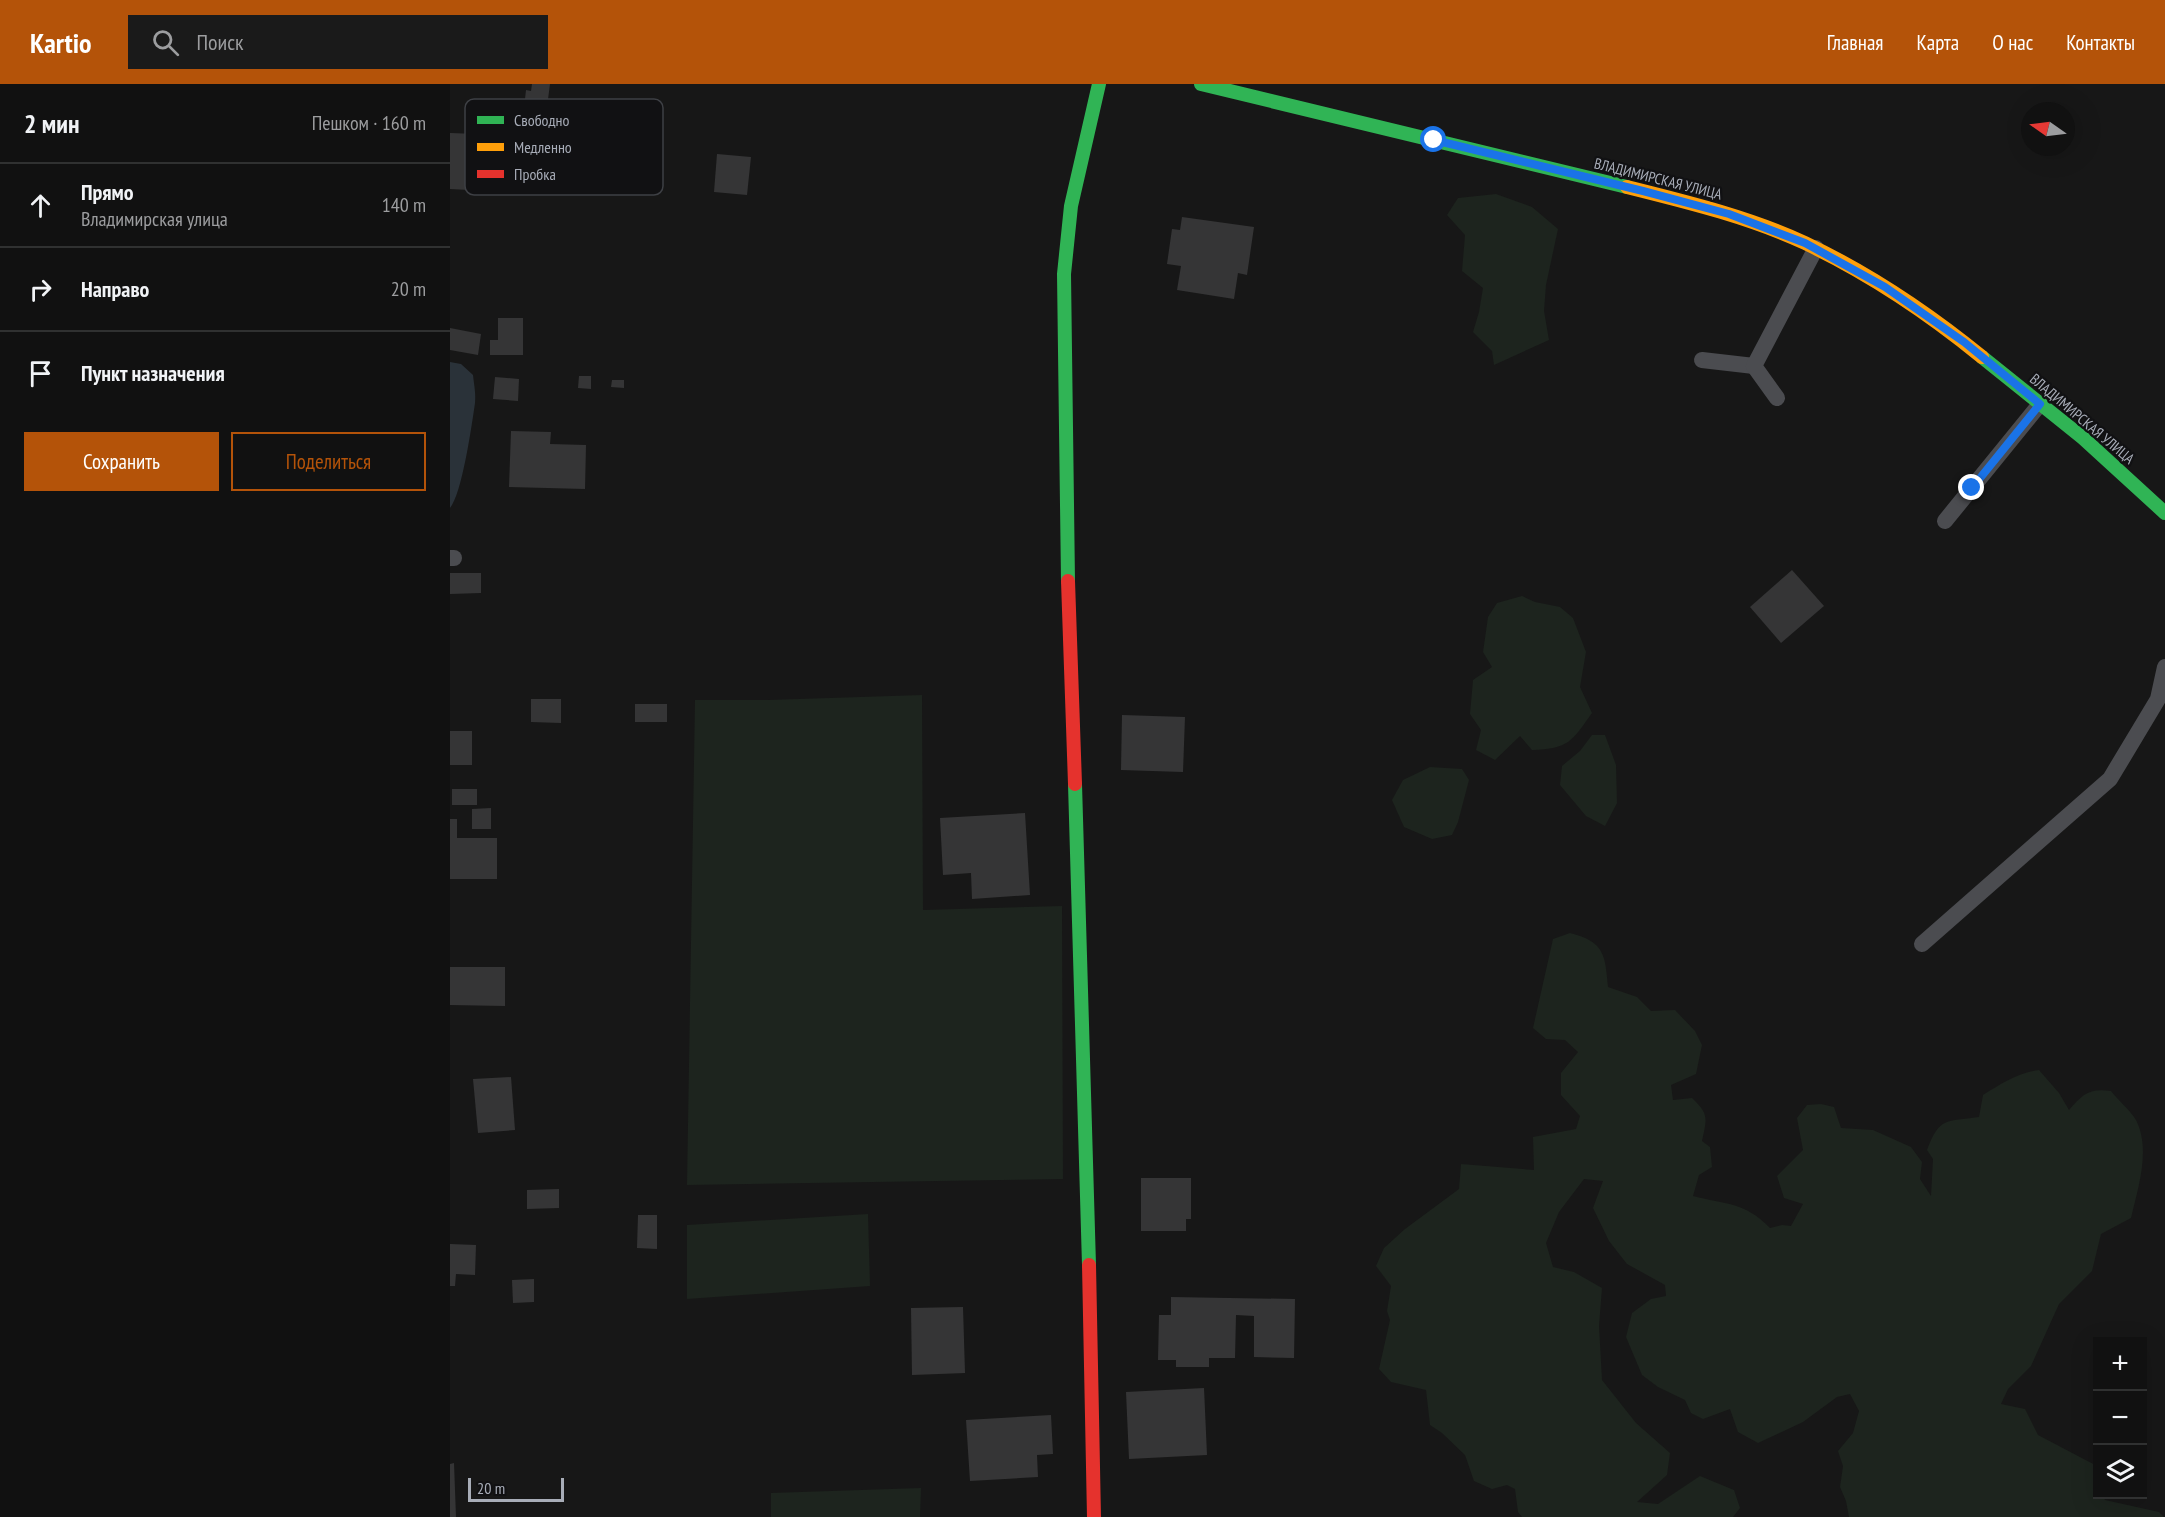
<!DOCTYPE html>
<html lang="ru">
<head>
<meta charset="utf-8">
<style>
  :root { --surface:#111; --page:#1a1a1a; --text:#f1f3f6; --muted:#9c9d9f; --line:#303131; --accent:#b45309 }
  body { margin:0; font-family:"PT Sans Narrow",sans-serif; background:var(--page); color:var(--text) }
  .controls { position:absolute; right:18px; bottom:18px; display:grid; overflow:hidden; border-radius:0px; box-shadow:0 6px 24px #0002 }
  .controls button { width:54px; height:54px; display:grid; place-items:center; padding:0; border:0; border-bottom:2px solid var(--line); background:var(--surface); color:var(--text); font:30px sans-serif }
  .compass { position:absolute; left:1571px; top:18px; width:54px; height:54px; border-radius:50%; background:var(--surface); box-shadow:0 6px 24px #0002; rotate:284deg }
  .scale { position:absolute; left:18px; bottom:15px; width:96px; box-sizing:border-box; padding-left:6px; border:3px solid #a8adb8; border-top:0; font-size:16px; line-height:21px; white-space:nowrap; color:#a8adb8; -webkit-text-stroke:4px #111113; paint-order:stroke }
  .stop { position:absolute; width:18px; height:18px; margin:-14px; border:4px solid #1a73e8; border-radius:50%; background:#fff }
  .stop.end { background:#1a73e8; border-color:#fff; box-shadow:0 2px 6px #0008 }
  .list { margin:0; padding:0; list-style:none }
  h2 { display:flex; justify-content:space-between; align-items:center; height:78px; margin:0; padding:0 24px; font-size:26px }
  h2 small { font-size:20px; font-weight:400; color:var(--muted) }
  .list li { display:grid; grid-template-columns:39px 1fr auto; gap:18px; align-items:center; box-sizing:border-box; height:84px; padding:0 24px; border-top:2px solid var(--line) }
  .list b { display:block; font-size:22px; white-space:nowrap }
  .list p { margin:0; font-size:20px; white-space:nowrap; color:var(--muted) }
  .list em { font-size:20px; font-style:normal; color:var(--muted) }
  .actions { display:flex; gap:12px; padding:18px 24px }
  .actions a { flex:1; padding:14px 0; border:2px solid var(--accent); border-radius:0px; text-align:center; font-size:21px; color:var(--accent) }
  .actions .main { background:var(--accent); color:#fff }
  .icon { flex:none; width:33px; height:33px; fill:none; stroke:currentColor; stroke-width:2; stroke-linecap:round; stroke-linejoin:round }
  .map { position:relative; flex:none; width:1715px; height:1433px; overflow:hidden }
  header { display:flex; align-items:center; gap:36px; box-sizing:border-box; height:84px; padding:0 30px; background:var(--accent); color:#fff }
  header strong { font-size:28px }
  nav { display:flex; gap:33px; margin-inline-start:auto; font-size:21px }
  .search { width:420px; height:54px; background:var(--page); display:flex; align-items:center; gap:15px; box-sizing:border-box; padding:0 21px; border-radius:0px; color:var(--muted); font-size:22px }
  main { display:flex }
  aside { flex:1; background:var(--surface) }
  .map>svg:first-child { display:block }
</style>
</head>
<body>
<header>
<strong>Kartio</strong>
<div class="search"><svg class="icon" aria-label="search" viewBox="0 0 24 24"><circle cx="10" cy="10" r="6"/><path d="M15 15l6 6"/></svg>Поиск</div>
<nav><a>Главная</a><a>Карта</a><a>О нас</a><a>Контакты</a></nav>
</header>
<main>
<aside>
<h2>2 мин<small>Пешком · 160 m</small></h2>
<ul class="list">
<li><svg class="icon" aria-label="ahead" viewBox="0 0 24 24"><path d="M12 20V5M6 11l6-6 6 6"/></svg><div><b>Прямо</b><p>Владимирская улица</p></div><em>140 m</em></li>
<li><svg class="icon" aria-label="right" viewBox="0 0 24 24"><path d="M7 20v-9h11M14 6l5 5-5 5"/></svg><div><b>Направо</b></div><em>20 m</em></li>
<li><svg class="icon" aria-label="arrive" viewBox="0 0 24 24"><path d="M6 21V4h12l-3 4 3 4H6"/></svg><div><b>Пункт назначения</b></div></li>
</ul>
<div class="actions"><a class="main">Сохранить</a><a>Поделиться</a></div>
</aside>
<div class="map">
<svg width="1715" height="1433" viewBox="0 0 1715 1433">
  <rect width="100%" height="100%" fill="#171717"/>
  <g fill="#1d241e">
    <path d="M1046,110L1082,123L1108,145L1096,201L1094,227L1099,256L1044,281L1042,267L1023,248L1029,228L1033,204L1012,187L1015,151L997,131L1008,114Z"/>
    <path d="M1072,512L1085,518L1110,523L1123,534L1136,568L1130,603L1142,629C1122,657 1119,665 1082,666L1070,652L1045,676L1026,666L1031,646L1020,630L1023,596L1042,583L1033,568L1038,533L1047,519Z"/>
    <path d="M472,611L473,826L612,822L613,1095L237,1101L245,616H318Z"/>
    <path d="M1142,651H1155L1166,681L1167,719L1155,742L1136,732L1110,701L1112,682L1130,667Z"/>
    <path d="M980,683L1012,685L1019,696L1008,738L1002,751L982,755L954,743L942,716L953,696Z"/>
    <path d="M1120,849C1155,858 1155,871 1158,903L1187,913L1201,927L1225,926L1245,947L1252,961L1246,990L1221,1001L1223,1016L1242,1014C1259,1030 1257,1034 1252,1057L1260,1063L1262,1083L1249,1091L1243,1112C1276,1121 1294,1117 1320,1144L1332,1141L1341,1142L1353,1120L1334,1114L1327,1092L1353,1066L1347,1034L1357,1021L1371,1020L1384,1023L1391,1044L1423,1046L1461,1063L1472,1078L1470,1095L1481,1112L1483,1075L1477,1066C1490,1032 1496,1038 1529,1033L1533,1011C1551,1000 1567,989 1589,986L1609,1009L1619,1026C1633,1010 1639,1004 1661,1007C1668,1016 1680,1026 1686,1036C1701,1065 1688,1104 1681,1134L1651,1150L1642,1187L1609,1220L1581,1282L1558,1305L1551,1320L1575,1325L1588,1351L1647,1382L1648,1410L1653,1411L1655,1416L1709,1428L1714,1433H1399L1396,1417L1390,1403L1393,1382L1388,1367L1403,1349L1409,1327L1400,1310L1387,1313L1353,1338L1308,1359L1288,1348L1280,1325L1253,1335L1241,1329L1235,1316L1208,1303L1192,1291L1176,1253L1182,1229L1201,1215L1216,1212L1215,1201L1177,1180L1159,1157L1143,1124L1153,1097L1134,1095L1109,1128L1096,1159L1103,1183L1124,1188L1152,1204L1149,1242L1152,1296L1186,1339L1220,1369L1217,1391L1187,1418L1208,1420L1250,1392L1284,1406L1290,1424L1283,1433H1072L1068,1428L1065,1405L1057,1401L1042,1405L1024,1397L1015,1371L992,1349L980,1341L976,1306L941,1298L929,1285L940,1236L937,1227L941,1202L926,1182L934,1164L955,1145L1009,1105L1011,1080L1084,1086L1083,1053L1126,1045L1130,1032L1111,1011V989L1128,968L1115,956L1096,955L1083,944L1103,855Z"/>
    <path d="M418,1130L420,1202L237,1215V1141Z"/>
    <path d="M471,1404L470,1433H321V1409Z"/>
  </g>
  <path fill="#2a3239" d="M0,278L11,280L23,291C24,300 26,310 25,319C22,340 12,410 0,424Z"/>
  <g fill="#353536">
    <path d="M82,0H100L97,23L80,21L81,15H75L76,6L81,7Z"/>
    <path d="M0,49L27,50L26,78L39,79L38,107L0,105Z"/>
    <path d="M267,70L301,73L297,111L264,108Z"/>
    <path d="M732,133L804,143L797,191L788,189L784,215L727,206L731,182L717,180L722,145L730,146Z"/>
    <path d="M48,234H73V271H40V256H48Z"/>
    <path d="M0,244L31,250L28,271L0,266Z"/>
    <path d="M129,292H141V305L128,304Z"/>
    <path d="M45,293L69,295L68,317L43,315Z"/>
    <path d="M162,296H174V304L161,303Z"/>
    <path d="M61,347L101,348L100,360L136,361L135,405L59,403Z"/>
    <path d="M1342,486L1374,522L1331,559L1300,523Z"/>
    <path d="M0,489H31V509L0,510Z"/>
    <path d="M81,615H111V639L81,638Z"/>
    <rect x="185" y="620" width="32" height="18"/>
    <path d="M672,631L735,633L733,688L671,686Z"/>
    <rect x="0" y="647" width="22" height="34"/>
    <rect x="2" y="705" width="25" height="16"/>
    <path d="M41,724V745H22V725Z"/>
    <path d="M575,729L580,811L522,815L521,789L493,791L490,734Z"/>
    <path d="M0,735H7V754H47V795H0Z"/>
    <path d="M0,883H55V922L0,921Z"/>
    <path d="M61,993L65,1046L28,1049L23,995Z"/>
    <path d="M691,1094H741V1135H736V1147H691Z"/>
    <path d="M109,1105V1124L77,1125V1106Z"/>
    <path d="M188,1131H207V1165L187,1164Z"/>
    <path d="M0,1160L26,1161L25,1191L6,1190L5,1202H0Z"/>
    <path d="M84,1195V1218L63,1219L62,1196Z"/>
    <path d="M721,1213L845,1215L844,1274L804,1273V1232L786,1231L785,1274H759V1283H726V1276H708L709,1231H721Z"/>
    <path d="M513,1223L515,1289L462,1291L461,1224Z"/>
    <path d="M754,1304L757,1371L679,1375L676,1308Z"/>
    <path d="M601,1331L603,1370L587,1371L588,1393L520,1397L516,1336Z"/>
    <path d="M4,1379L6,1433H0V1380Z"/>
  </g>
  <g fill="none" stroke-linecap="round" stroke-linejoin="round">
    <g stroke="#4b4c50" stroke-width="16">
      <path d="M1252,276L1304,282"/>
      <path d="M1327,314L1304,282L1366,164"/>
      <path d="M1495,437L1590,320"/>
      <path d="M0,474H4"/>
      <path d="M1472,860L1660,695L1708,615L1715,583"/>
    </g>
    <g stroke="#30b455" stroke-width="14">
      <path d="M751,0L1177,103"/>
      <path d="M1532,273L1633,354L1715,429"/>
      <path d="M618,497L614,190L621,122L649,0"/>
      <path d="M625,700L639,1181"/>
    </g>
    <path stroke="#ff9f0a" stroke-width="14" d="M1177,103C1237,118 1299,133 1355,159C1418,189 1478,229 1532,273"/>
    <g stroke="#e5322d" stroke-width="14">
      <path d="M618,497L625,700"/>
      <path d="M639,1181L644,1433"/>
    </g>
  </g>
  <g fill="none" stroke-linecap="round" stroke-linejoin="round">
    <path stroke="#1a73e8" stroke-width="8" d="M984,56L1193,107L1279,130L1355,159L1435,203L1514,258L1590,320L1522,404"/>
  </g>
  <g text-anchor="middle" stroke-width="4.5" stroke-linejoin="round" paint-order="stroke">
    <g font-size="15" fill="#a8adb8" stroke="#111113">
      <text transform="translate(1208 95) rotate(14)" y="5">ВЛАДИМИРСКАЯ УЛИЦА</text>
      <text transform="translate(1632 335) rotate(40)" y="5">ВЛАДИМИРСКАЯ УЛИЦА</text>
    </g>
  </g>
  <rect x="15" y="15" width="198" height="96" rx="9" fill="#111113" stroke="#3e4045" stroke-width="1.5"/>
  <rect x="27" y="32" width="27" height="8" fill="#30b455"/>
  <rect x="27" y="59" width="27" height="8" fill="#ff9f0a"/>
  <rect x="27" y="86" width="27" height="8" fill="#e5322d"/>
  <g font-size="16" fill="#a8adb8">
    <text x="64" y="42">Свободно</text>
    <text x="64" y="69">Медленно</text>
    <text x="64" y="96">Пробка</text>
  </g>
</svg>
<div class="controls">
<button>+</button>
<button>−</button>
<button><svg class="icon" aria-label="layers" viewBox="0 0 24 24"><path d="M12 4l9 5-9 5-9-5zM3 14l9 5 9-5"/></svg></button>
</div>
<svg class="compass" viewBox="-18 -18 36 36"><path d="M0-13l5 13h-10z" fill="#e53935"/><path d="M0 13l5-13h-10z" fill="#9c9d9f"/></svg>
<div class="scale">20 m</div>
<div class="stop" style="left:984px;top:56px"></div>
<div class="stop end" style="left:1522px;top:404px"></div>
</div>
</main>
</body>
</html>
